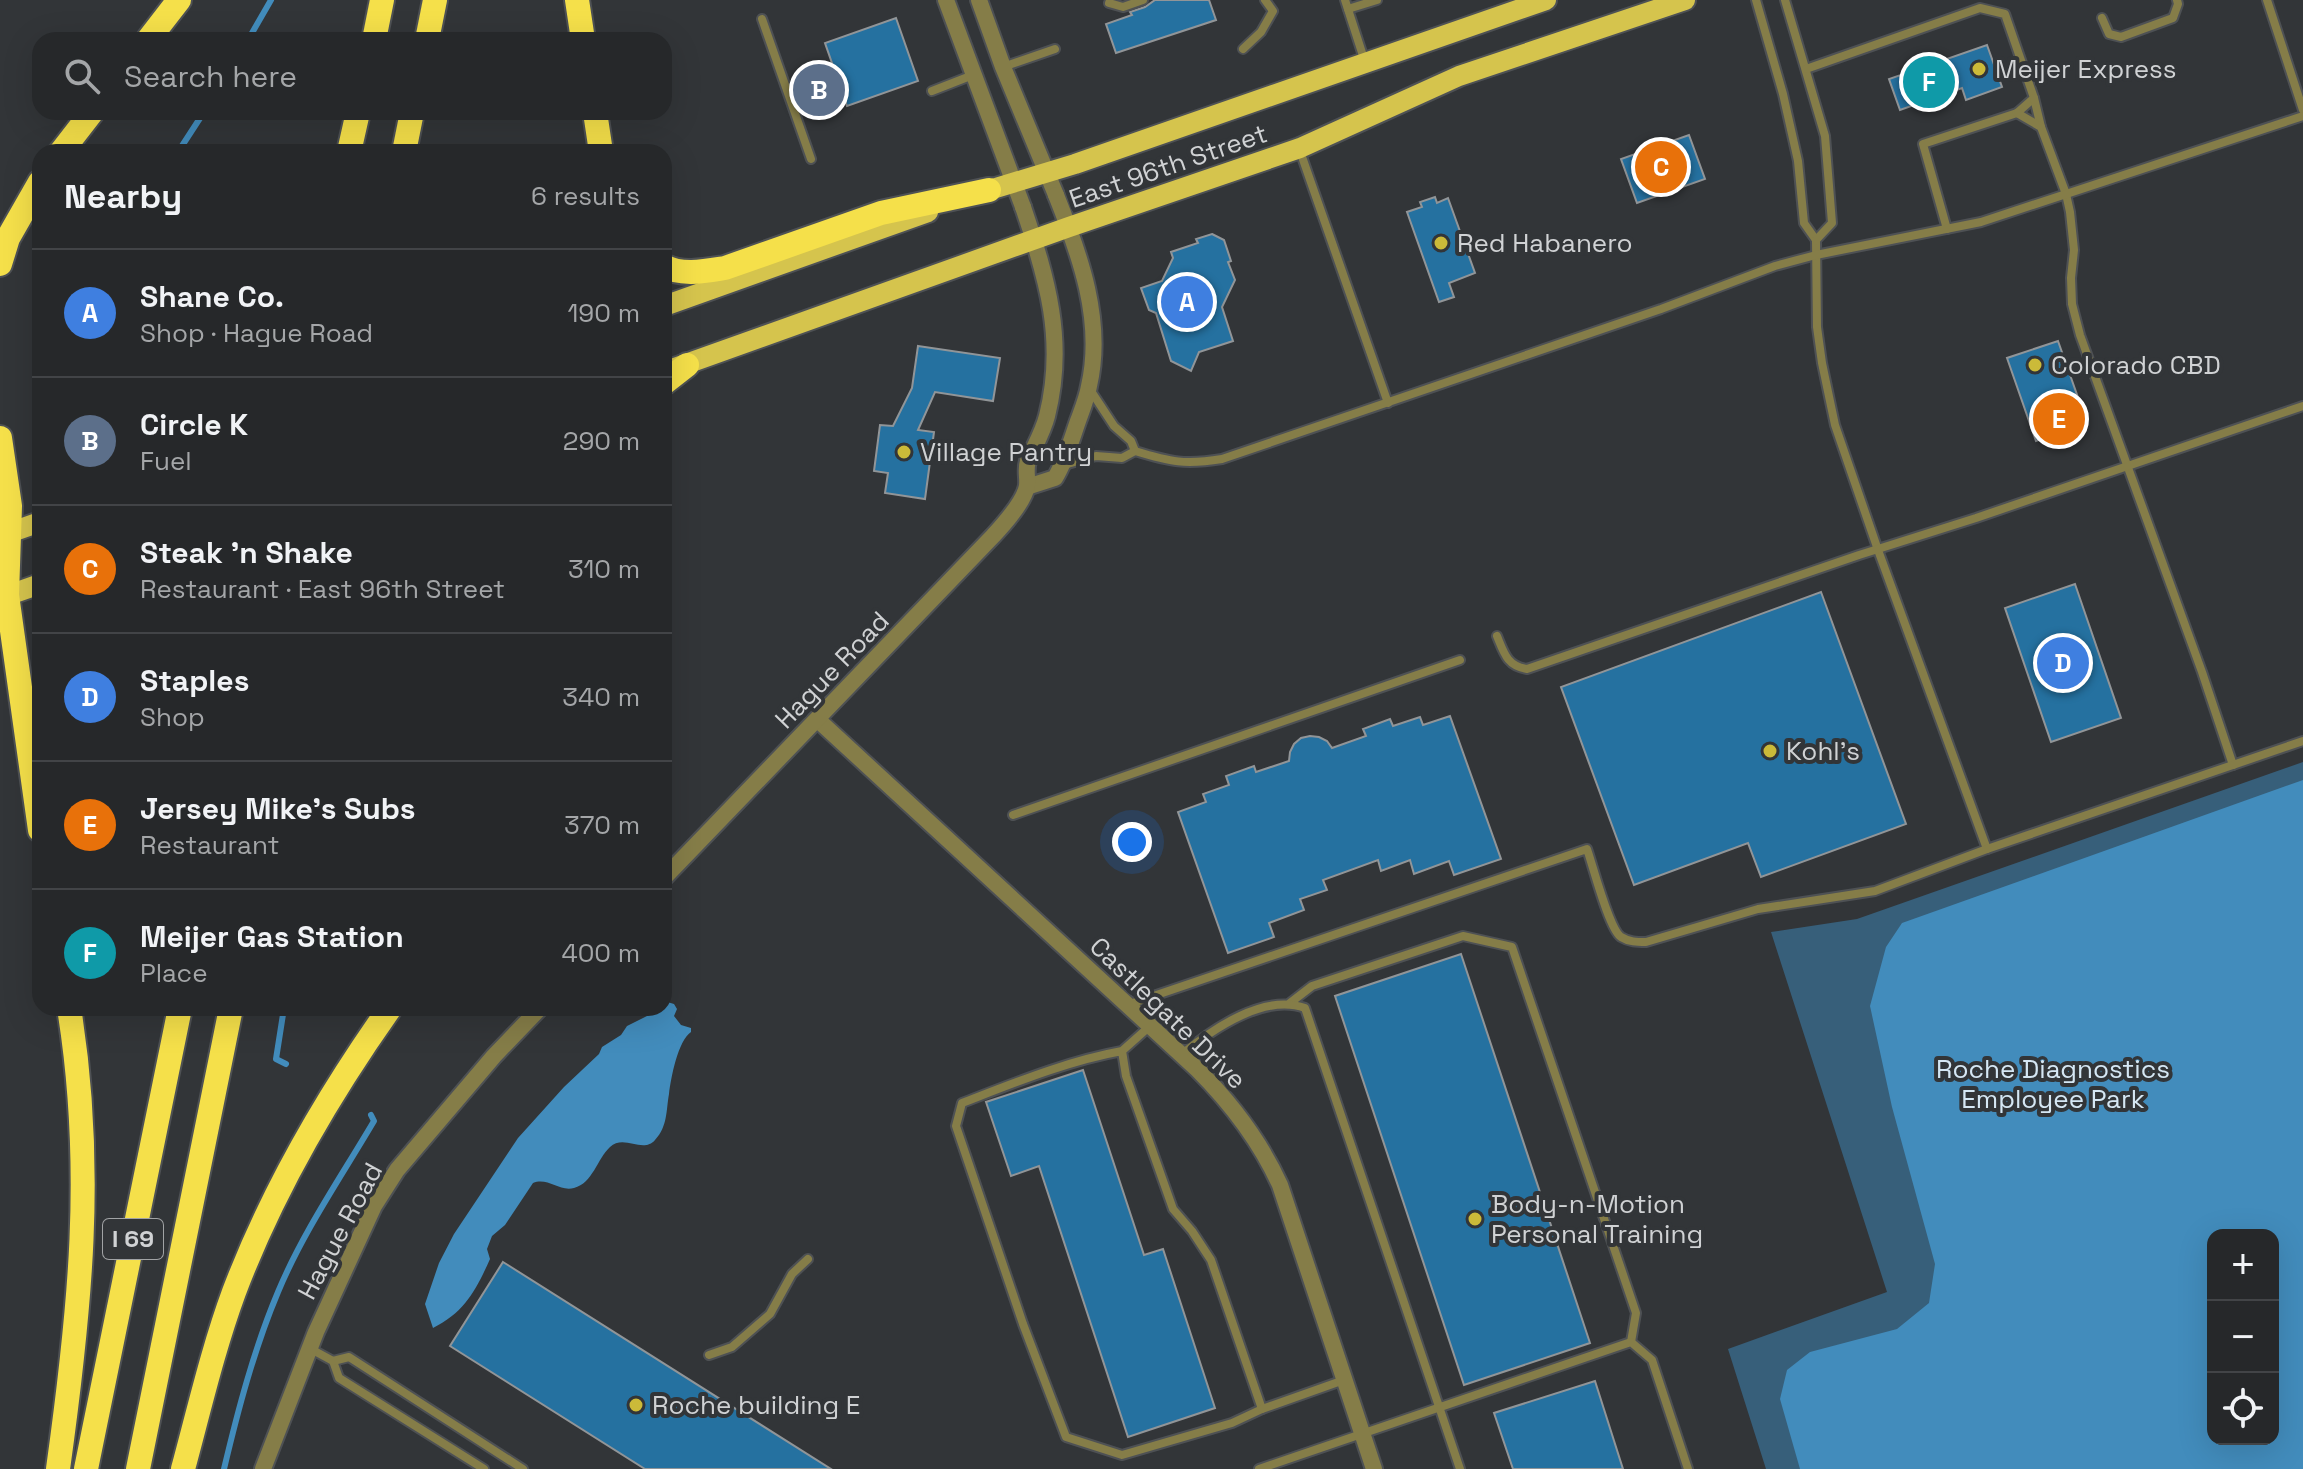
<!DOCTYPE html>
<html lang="en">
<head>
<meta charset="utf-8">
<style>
  :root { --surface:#26282a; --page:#323436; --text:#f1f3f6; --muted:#a4a6a8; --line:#424447; --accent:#cbba39 }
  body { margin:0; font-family:"Space Grotesk",sans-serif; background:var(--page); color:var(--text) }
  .controls { position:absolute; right:24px; bottom:24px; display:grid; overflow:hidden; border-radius:16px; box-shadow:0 8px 32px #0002 }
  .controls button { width:72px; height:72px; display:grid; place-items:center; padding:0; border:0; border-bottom:2px solid var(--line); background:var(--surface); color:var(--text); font:40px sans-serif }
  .you { position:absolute; left:1132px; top:842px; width:28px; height:28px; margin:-20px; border:6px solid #fff; border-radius:50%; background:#1a73e8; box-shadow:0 0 0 12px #1a73e833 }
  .badge { display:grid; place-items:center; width:52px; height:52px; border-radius:50%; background:var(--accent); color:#fff; font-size:26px; font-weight:700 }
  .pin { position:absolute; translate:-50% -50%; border:4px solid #fff; box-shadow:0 2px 8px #0006 }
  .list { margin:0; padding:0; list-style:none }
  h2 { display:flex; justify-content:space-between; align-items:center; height:104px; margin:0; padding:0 32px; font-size:34px }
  h2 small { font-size:26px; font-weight:400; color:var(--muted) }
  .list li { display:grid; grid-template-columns:52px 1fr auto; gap:24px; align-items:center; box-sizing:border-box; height:128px; padding:0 32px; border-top:2px solid var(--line) }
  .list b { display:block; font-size:30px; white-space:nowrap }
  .list p { margin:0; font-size:26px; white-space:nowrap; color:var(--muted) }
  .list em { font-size:26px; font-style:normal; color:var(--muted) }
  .icon { flex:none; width:44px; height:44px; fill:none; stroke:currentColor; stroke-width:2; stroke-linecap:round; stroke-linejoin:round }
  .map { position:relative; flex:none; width:2303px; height:1469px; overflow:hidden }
  .search { position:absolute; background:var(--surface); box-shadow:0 8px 32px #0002; left:32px; top:32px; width:640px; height:88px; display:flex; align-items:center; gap:20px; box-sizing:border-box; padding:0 28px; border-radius:24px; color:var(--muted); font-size:30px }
  .panel { position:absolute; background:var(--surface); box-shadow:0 8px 32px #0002; left:32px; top:144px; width:640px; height:872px; border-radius:24px }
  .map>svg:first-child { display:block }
</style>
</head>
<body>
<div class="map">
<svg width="2303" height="1469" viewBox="0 0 2303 1469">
  <rect width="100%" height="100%" fill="#323538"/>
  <path fill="#375f7a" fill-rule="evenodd" d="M2303,762V1469H1766L1728,1349L1887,1292L1771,932L1857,919ZM2213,1235H2273V1439H2213Z"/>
  <g fill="#428cbc" fill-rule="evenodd">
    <path d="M2303,780V1469H1800L1780,1399L1787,1370L1810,1352L1897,1329L1929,1303L1935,1264L1892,1107L1870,1006L1886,947L1902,923ZM2213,1235H2273V1439H2213Z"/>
    <path d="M664,1001L674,1004L677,1009L674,1016L681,1025L691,1028V1032C678,1041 671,1077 669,1094C666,1110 668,1126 655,1140C643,1154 624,1134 610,1147C597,1159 593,1183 574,1188C559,1192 548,1177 533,1183L505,1225L492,1236L487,1249L490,1259C476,1290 465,1312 433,1328L425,1304L439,1263L454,1234L518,1138L564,1087L599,1054L602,1047L621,1035L627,1026L647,1016L653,1008H664Z"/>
  </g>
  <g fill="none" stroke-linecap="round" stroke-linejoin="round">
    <g stroke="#428cbc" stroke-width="6">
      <path d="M248,40L271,0"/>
      <path d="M178,152L204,112"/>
      <path d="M284,1008L276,1059L286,1064"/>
      <path d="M224,1469C238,1410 254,1349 278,1292C303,1232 341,1177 374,1121L371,1115"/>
    </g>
  </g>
  <g fill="#2571a0" stroke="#919598" stroke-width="2">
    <path d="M1155,0H1209L1216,20L1116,53L1106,24L1132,15L1130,12L1145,7Z"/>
    <path d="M896,18L918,81L847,106L825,43Z"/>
    <path d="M1987,45L2002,87L1966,100L1962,88L1900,110L1889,79Z"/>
    <path d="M1689,135L1705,179L1637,203L1621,159Z"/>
    <path d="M1435,197L1437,203L1448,198L1475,273L1449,283L1454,297L1439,302L1407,212L1422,207L1420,202Z"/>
    <path d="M1212,234L1224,240L1231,261L1228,262L1235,280L1222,307L1233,341L1199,352L1191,371L1171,361L1156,313L1149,310L1141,288L1162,281L1173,258L1171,252L1198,243L1196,239Z"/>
    <path d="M2058,341L2087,423L2036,441L2007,358Z"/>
    <path d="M918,346L1000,358L993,401L935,392L918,430L934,432L925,499L885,493L888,473L874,471L880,425L893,426L912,388Z"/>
    <path d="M2075,584L2121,718L2051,742L2005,608Z"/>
    <path d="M1821,592L1906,824L1761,877L1748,843L1634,885L1561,687Z"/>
    <path d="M1450,716L1501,859L1454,875L1449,861L1414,874L1410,860L1381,871L1378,860L1323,880L1327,890L1300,899L1304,910L1269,923L1274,937L1228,953L1178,812L1206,802L1203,794L1229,785L1226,776L1254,766L1256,772L1289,761L1290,752L1294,744L1301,738L1310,736L1319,737L1327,741L1332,748L1366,736L1363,729L1390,719L1393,726L1420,717L1423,725Z"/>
    <path d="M1461,954L1590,1343L1464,1385L1335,996Z"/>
    <path d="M1083,1070L1144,1255L1163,1249L1215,1408L1128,1437L1039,1166L1011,1176L986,1102Z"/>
    <path d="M503,1262L831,1469H645L450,1346Z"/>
    <path d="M1595,1381L1623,1469H1513L1494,1413Z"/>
  </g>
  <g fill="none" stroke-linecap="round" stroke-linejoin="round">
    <defs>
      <g id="service">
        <path d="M1345,0L1365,62"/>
        <path d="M1756,0L1783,94L1798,161L1804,223L1816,240L1817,327L1822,363L1835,425L1878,550L1987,849"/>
        <path d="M1785,0L1825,136L1832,223L1816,240"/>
        <path d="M2267,0L2303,110"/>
        <path d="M1109,3L1123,7L1143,0"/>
        <path d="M1348,9L1377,0"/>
        <path d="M2102,18L2109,34L2121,37L2173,18L2178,4L2177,0"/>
        <path d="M762,19L811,159"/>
        <path d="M1243,49L1261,32L1273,11L1265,0"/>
        <path d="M1003,67L1055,49"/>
        <path d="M1806,69L1980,8L2005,14L2034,98L2017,113L1923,144L1947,229"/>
        <path d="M932,91L973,75"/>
        <path d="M2034,98L2041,127"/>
        <path d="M2017,113L2041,127L2066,194L2070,212L2074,250L2071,278L2072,304L2080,335L2202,672L2233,765"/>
        <path d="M1300,151L1388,403"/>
        <path d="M1089,388L1114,426L1131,441L1135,451C1171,462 1185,465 1222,459L1661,309L1775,266L1816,255L1981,222L2303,116"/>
        <path d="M1064,465L1096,456L1122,458L1135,451"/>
        <path d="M1497,636C1504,653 1507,666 1527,669L1859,555L1976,518L2303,406"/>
        <path d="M1013,815L1460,660"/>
        <path d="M1290,1003L1312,986L1463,936L1512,947L1636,1313L1631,1342"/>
        <path d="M1127,1005L1587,849C1593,866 1609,929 1621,937C1629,942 1637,942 1646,942L1758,909L1875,891L1987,849L2303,741"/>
        <path d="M1122,1051C1067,1061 1014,1083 962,1103L956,1126L1023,1324L1066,1437L1122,1455L1232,1423L1262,1409L1211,1260L1192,1231L1173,1209L1126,1076L1122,1051L1150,1026"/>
        <path d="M1182,1054C1213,1029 1264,993 1305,1008L1460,1469"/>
        <path d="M309,1348L333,1361L339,1378L484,1469"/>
        <path d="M709,1355L732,1347L770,1314L792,1274L808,1259"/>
        <path d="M333,1361L349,1357L523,1469"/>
        <path d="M1262,1409L1344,1380"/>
        <path d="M1259,1469L1631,1342L1652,1360L1688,1469"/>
      </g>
      <g id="minor">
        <path d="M946,0L1023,207"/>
        <path d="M979,0L1003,67L1056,195"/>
        <path d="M818,720L1197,1069C1231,1103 1260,1141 1280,1185L1374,1469"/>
      </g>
      <g id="tertiary">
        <path d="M1027,487L1055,478C1066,460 1071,441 1078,421C1082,410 1087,398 1089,386C1104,321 1080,255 1056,195"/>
        <path d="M664,878L993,536C1004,524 1024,502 1027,486C1028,477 1025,470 1028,461C1034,447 1043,432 1047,416C1066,341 1047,278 1023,207"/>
        <path d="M263,1469L316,1332L374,1206L397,1170L494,1056L540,1008"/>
      </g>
      <g id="primary">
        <path d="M976,194L1075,164L1546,0"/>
        <path d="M664,306L928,212"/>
        <path d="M672,369L1069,227L1300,148L1459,76L1685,0"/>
        <path d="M0,536L40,522"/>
        <path d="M0,598L40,584"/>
      </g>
      <g id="motorway">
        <path d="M577,0L583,40"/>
        <path d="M148,40L179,0"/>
        <path d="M374,40L382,0"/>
        <path d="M427,40L435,0"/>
        <path d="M595,112L601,152"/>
        <path d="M61,152L92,112"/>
        <path d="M349,152L358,112"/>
        <path d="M404,152L412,112"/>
        <path d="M0,264L8,238L40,182"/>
        <path d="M664,266C681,276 706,271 725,268L881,213L989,190"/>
        <path d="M664,383L687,365"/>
        <path d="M0,438L10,506L7,595L40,830"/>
        <path d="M58,1469C80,1311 95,1168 69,1008"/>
        <path d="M86,1469L180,1008"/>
        <path d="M138,1469L231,1008"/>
        <path d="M183,1469C199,1410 213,1349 234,1292C273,1189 327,1097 390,1008"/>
      </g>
    </defs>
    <use href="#service" stroke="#4e5154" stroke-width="12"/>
    <use href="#minor" stroke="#4e5154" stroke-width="20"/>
    <use href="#tertiary" stroke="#4e5154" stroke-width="20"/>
    <use href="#primary" stroke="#4e5154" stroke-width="24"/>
    <use href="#motorway" stroke="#4e5154" stroke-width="28"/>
    <use href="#service" stroke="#857d48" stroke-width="8"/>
    <use href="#minor" stroke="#857d48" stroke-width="16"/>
    <use href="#tertiary" stroke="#857d48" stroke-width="16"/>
    <use href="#primary" stroke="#d5c44d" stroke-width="20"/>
    <use href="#motorway" stroke="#f5e04a" stroke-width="24"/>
  </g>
  <g fill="#cbba39" stroke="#323538" stroke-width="3">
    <circle cx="1979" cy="69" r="8"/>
    <circle cx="1441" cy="243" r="8"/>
    <circle cx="2035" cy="365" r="8"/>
    <circle cx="904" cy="452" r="8"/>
    <circle cx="1770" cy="751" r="8"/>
    <circle cx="1475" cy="1219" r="8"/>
    <circle cx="636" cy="1405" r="8"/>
  </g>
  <g text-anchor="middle" stroke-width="8" stroke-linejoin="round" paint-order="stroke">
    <rect fill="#323538" stroke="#a1a3a5" stroke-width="2" x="103" y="1219" width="60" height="40" rx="6"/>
    <g font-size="24" font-weight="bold" fill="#d0d2d4">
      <text x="133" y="1247">I 69</text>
    </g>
    <g font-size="26" fill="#d0d2d4" stroke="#323538" text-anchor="start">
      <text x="1995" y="78">Meijer Express</text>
      <text x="1457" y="252">Red Habanero</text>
      <text x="2051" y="374">Colorado CBD</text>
      <text x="920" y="461">Village Pantry</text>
      <text x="1786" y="760">Kohl's</text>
      <text x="1491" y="1213">Body-n-Motion<tspan x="1491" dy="30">Personal Training</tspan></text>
      <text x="652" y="1414">Roche building E</text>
    </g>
    <g font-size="26" fill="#d0d2d4" stroke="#323538">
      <text transform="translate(1168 166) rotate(-19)" y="9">East 96th Street</text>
      <text transform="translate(832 670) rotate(-46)" y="9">Hague Road</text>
      <text transform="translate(1168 1013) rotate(44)" y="9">Castlegate Drive</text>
      <text transform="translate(340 1231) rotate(-62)" y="9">Hague Road</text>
    </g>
    <g font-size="26" fill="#d5e7f4" stroke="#323538">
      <text x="2053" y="1078">Roche Diagnostics<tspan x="2053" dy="30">Employee Park</tspan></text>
    </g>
  </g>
</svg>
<div class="controls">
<button>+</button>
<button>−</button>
<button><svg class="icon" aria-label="locate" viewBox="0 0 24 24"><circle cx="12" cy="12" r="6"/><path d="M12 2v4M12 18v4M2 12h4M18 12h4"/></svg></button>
</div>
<div class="you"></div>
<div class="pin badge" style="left:1187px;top:302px;background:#3f7fe0">A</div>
<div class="pin badge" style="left:819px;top:90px;background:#5c6f8a">B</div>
<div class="pin badge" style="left:1661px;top:167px;background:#e8710a">C</div>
<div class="pin badge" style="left:2063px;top:663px;background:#3f7fe0">D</div>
<div class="pin badge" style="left:2059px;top:419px;background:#e8710a">E</div>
<div class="pin badge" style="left:1929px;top:82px;background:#0f9aa8">F</div>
<div class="search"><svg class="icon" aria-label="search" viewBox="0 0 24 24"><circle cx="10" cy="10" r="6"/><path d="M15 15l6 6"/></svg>Search here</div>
<section class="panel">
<h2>Nearby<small>6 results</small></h2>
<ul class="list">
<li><span class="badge" style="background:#3f7fe0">A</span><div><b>Shane Co.</b><p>Shop · Hague Road</p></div><em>190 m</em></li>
<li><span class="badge" style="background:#5c6f8a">B</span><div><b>Circle K</b><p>Fuel</p></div><em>290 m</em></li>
<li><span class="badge" style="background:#e8710a">C</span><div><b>Steak 'n Shake</b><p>Restaurant · East 96th Street</p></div><em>310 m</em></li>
<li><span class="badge" style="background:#3f7fe0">D</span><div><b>Staples</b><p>Shop</p></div><em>340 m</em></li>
<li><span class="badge" style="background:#e8710a">E</span><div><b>Jersey Mike's Subs</b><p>Restaurant</p></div><em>370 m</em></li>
<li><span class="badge" style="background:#0f9aa8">F</span><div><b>Meijer Gas Station</b><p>Place</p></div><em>400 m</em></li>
</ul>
</section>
</div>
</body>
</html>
